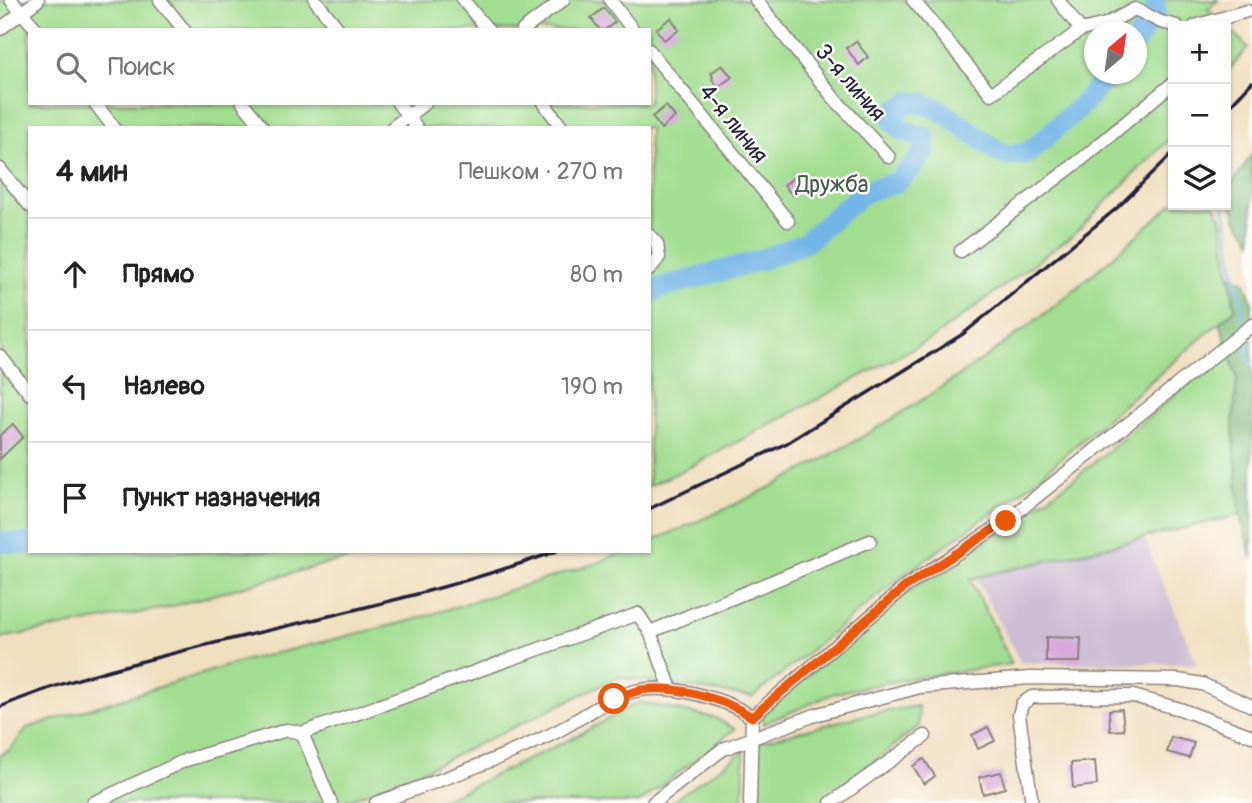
<!DOCTYPE html>
<html lang="ru">
<head>
<meta charset="utf-8">
<style>
  :root { --surface:#fff; --page:#f2f2f2; --text:#222; --muted:#767676; --line:#e0e0e0 }
  body { margin:0; font-family:Pangolin,sans-serif; background:var(--page); color:var(--text) }
  .controls { position:absolute; right:21px; top:21px; display:grid; overflow:hidden; border-radius:0px; box-shadow:0 2px 5px #0004 }
  .controls button { width:63px; height:63px; display:grid; place-items:center; padding:0; border:0; border-bottom:2px solid var(--line); background:var(--surface); color:var(--text); font:35px sans-serif }
  .compass { position:absolute; left:1084px; top:21px; width:63px; height:63px; border-radius:50%; background:var(--surface); box-shadow:0 2px 5px #0004; rotate:29deg }
  .stop { position:absolute; width:21px; height:21px; margin:-16px; border:5px solid #ea580c; border-radius:50%; background:#fff }
  .stop.end { background:#ea580c; border-color:#fff; box-shadow:0 2px 7px #0008 }
  .list { margin:0; padding:0; list-style:none }
  h2 { display:flex; justify-content:space-between; align-items:center; height:91px; margin:0; padding:0 28px; font-size:30px }
  h2 small { font-size:23px; font-weight:400; color:var(--muted) }
  .list li { display:grid; grid-template-columns:46px 1fr auto; gap:21px; align-items:center; box-sizing:border-box; height:112px; padding:0 28px; border-top:2px solid var(--line) }
  .list b { display:block; font-size:26px; white-space:nowrap }
  .list em { font-size:23px; font-style:normal; color:var(--muted) }
  .icon { flex:none; width:38px; height:38px; fill:none; stroke:currentColor; stroke-width:2; stroke-linecap:round; stroke-linejoin:round }
  .map { position:relative; flex:none; width:1252px; height:803px; overflow:hidden }
  .search { position:absolute; background:var(--surface); box-shadow:0 2px 5px #0004; left:28px; top:28px; width:623px; height:77px; display:flex; align-items:center; gap:18px; box-sizing:border-box; padding:0 24px; border-radius:0px; color:var(--muted); font-size:26px }
  .panel { position:absolute; background:var(--surface); box-shadow:0 2px 5px #0004; left:28px; top:126px; width:623px; height:427px; border-radius:0px }
  .map>svg:first-child { display:block }
</style>
</head>
<body>
<div class="map">
<svg width="1252" height="803" viewBox="0 0 1252 803">
  <rect width="100%" height="100%" fill="#fdfcf7"/>
  <filter id="ink" filterUnits="userSpaceOnUse"><feTurbulence type="fractalNoise" baseFrequency=".0143" numOctaves="2"/><feDisplacementMap in="SourceGraphic" scale="14" xChannelSelector="R" yChannelSelector="G"/><feConvolveMatrix kernelMatrix="1 2 1 2 8 2 1 2 1" color-interpolation-filters="sRGB"/></filter>
  <filter id="wash" filterUnits="userSpaceOnUse"><feTurbulence type="fractalNoise" baseFrequency=".00686" numOctaves="4" result="noise"/><feDisplacementMap in="SourceGraphic" scale="28" xChannelSelector="R" yChannelSelector="G"/><feGaussianBlur stdDeviation="1.57" result="paint"/><feColorMatrix in="noise" values="0 0 0 0 0 0 0 0 0 0 0 0 0 0 0 0 0 1.4 0 .05"/><feComposite in="paint" operator="in"/></filter>
  <g filter="url(#wash)">
    <rect width="100%" height="100%" fill="#f0e0c0"/>
    <path fill="#ccbed3" d="M1144,538L1197,664L1021,663L976,578Z"/>
    <g fill="#a2dd91" stroke="#628066" stroke-width="2" fill-rule="evenodd">
      <path d="M0,0H1218L1208,9L1248,47L1226,74V26H1173V135L1074,234L933,338L690,467L649,486V128H30V551H391L325,564L166,608L0,638ZM30,30H649V103H30ZM1094,32H1136V74H1094Z"/>
      <path d="M1173,203L1215,205L1221,218L1235,309L1025,489L900,578L753,697L618,677L414,775L340,803H0V754L10,750L27,728L243,661L410,621L600,562L625,551H649V542C791,485 927,404 1048,311C1092,277 1132,239 1173,203Z"/>
      <path d="M1229,350L1237,378L1233,427L1240,515L970,579L1012,664L905,679L835,693L763,724L762,714L912,589L958,557L984,543L1074,479Z"/>
      <path d="M639,702L715,718L735,729L639,803H436L571,739Z"/>
      <path d="M918,706L919,726L821,803H756L758,742L864,715Z"/>
      <path d="M744,751L743,803H671L678,797Z"/>
    </g>
    <g fill="#81bc7b" stroke="#526f5b" stroke-width="2">
      <path d="M1252,154V241L1237,220L1228,190Z"/>
      <path d="M1230,275L1244,281L1252,302V558L1240,515L1233,427L1237,378L1220,322L1235,309Z"/>
    </g>
    <g fill="none" stroke-linecap="round" stroke-linejoin="round">
      <g stroke="#72b5e7" stroke-width="3.5">
        <path d="M1224,205L1232,260L1242,306L1241,321"/>
        <path d="M1246,340L1247,355L1252,366"/>
      </g>
      <g stroke="#72b5e7" stroke-width="21">
        <path d="M1136,42L1156,11L1155,0"/>
        <path d="M649,294L657,289L761,260L805,243L859,196L873,189L896,183L914,165L925,150V137L902,130L893,121L896,110L910,102L923,103L940,110L1003,155L1027,154L1085,102L1109,74"/>
        <path d="M0,542L30,544"/>
      </g>
    </g>
    <g id="blocks">
      <g fill="#d8aadc">
        <path d="M604,8L615,22L605,30H600L591,18Z"/>
        <path d="M671,18L679,30L664,40L656,29Z"/>
        <path d="M856,41L868,57L859,65L846,48Z"/>
        <path d="M722,65L732,77L718,87L712,79L713,77L711,73Z"/>
        <path d="M666,106L675,117L661,129L652,117Z"/>
        <path d="M801,172L808,183L792,195L784,185Z"/>
        <path d="M13,424L23,437L0,459V435Z"/>
        <path d="M1046,637L1081,638L1080,662H1046Z"/>
        <path d="M1122,709L1124,730L1110,731L1109,710Z"/>
        <path d="M988,727L995,741L978,749L972,735Z"/>
        <path d="M1171,737L1194,743L1189,758L1167,752Z"/>
        <path d="M924,759L935,776L924,784L913,766Z"/>
        <path d="M1095,761L1097,785L1073,788L1071,763Z"/>
        <path d="M1001,772L1005,788L983,794L979,777Z"/>
      </g>
    </g>
  </g>
  <g filter="url(#ink)">
    <use href="#blocks" fill-opacity="0" stroke="#89817e" stroke-width="2"/>
    <g fill="none" stroke-linecap="round" stroke-linejoin="round">
      <defs>
        <g id="street">
          <path d="M11,0L37,30"/>
          <path d="M160,0L184,30"/>
          <path d="M315,0L339,30"/>
          <path d="M463,0L488,30"/>
          <path d="M610,0L633,30"/>
          <path d="M756,0L833,97L889,157"/>
          <path d="M913,0L991,94L1081,30L1106,24L1135,9"/>
          <path d="M1058,0L1081,30"/>
          <path d="M1135,9L1161,22L1177,26"/>
          <path d="M1195,26L1247,11"/>
          <path d="M0,29L38,0"/>
          <path d="M523,30L563,0"/>
          <path d="M649,50L788,221"/>
          <path d="M95,103L114,128"/>
          <path d="M243,103L263,128"/>
          <path d="M398,103L417,128"/>
          <path d="M544,103L562,128"/>
          <path d="M392,128L425,103"/>
          <path d="M0,169L30,206"/>
          <path d="M649,235L657,244L659,257L649,270"/>
          <path d="M961,251L1082,159L1173,83"/>
          <path d="M0,356L30,394"/>
          <path d="M650,632L870,541"/>
          <path d="M752,717L905,587L1006,521L1252,325"/>
          <path d="M302,733L331,803"/>
          <path d="M93,803L186,760L287,730L302,733L638,614L650,632L671,689"/>
          <path d="M376,803C435,782 493,762 550,735C579,721 608,696 640,690C673,685 725,698 752,717"/>
          <path d="M653,803L723,749L818,714L920,687L1030,678L1178,680L1202,684L1252,706"/>
          <path d="M750,803L752,717"/>
          <path d="M831,803L925,736"/>
          <path d="M1032,803L1019,715L1022,704L1032,697L1133,696L1180,709L1252,736"/>
        </g>
      </defs>
      <use href="#street" stroke="#89817e" stroke-width="15"/>
      <use href="#street" stroke="#fff" stroke-width="12"/>
      <g stroke="#22223b" stroke-width="3.5">
        <path d="M1226,110L1252,82"/>
        <path d="M649,509L787,443L963,334L1117,208L1173,153"/>
        <path d="M0,707C63,680 132,664 198,647C318,618 441,593 557,551"/>
      </g>
    </g>
  </g>
  <g fill="none" stroke-linecap="round" stroke-linejoin="round" filter="url(#ink)">
    <path stroke="#ea580c" stroke-width="9" d="M614,699C623,696 632,692 641,690C674,685 724,698 752,717L905,587L1006,521"/>
  </g>
  <g text-anchor="middle" stroke-width="5" stroke-linejoin="round" paint-order="stroke">
    <g font-size="23" fill="#22223b" stroke="#fdfcf7">
      <text transform="translate(851 82) rotate(49)" y="8">3-я линия</text>
      <text transform="translate(734 123) rotate(51)" y="8">4-я линия</text>
    </g>
    <g font-size="23" fill="#485a55" stroke="#fdfcf7">
      <text x="832" y="192">Дружба</text>
    </g>
  </g>
</svg>
<div class="controls">
<button>+</button>
<button>−</button>
<button><svg class="icon" aria-label="layers" viewBox="0 0 24 24"><path d="M12 4l9 5-9 5-9-5zM3 14l9 5 9-5"/></svg></button>
</div>
<svg class="compass" viewBox="-18 -18 36 36"><path d="M0-13l5 13h-10z" fill="#e53935"/><path d="M0 13l5-13h-10z" fill="#767676"/></svg>
<div class="stop" style="left:614px;top:699px"></div>
<div class="stop end" style="left:1006px;top:521px"></div>
<div class="search"><svg class="icon" aria-label="search" viewBox="0 0 24 24"><circle cx="10" cy="10" r="6"/><path d="M15 15l6 6"/></svg>Поиск</div>
<section class="panel">
<h2>4 мин<small>Пешком · 270 m</small></h2>
<ul class="list">
<li><svg class="icon" aria-label="ahead" viewBox="0 0 24 24"><path d="M12 20V5M6 11l6-6 6 6"/></svg><div><b>Прямо</b></div><em>80 m</em></li>
<li><svg class="icon" aria-label="left" viewBox="0 0 24 24"><path d="M17 20v-9H6M10 6l-5 5 5 5"/></svg><div><b>Налево</b></div><em>190 m</em></li>
<li><svg class="icon" aria-label="arrive" viewBox="0 0 24 24"><path d="M6 21V4h12l-3 4 3 4H6"/></svg><div><b>Пункт назначения</b></div></li>
</ul>
</section>
</div>
</body>
</html>
